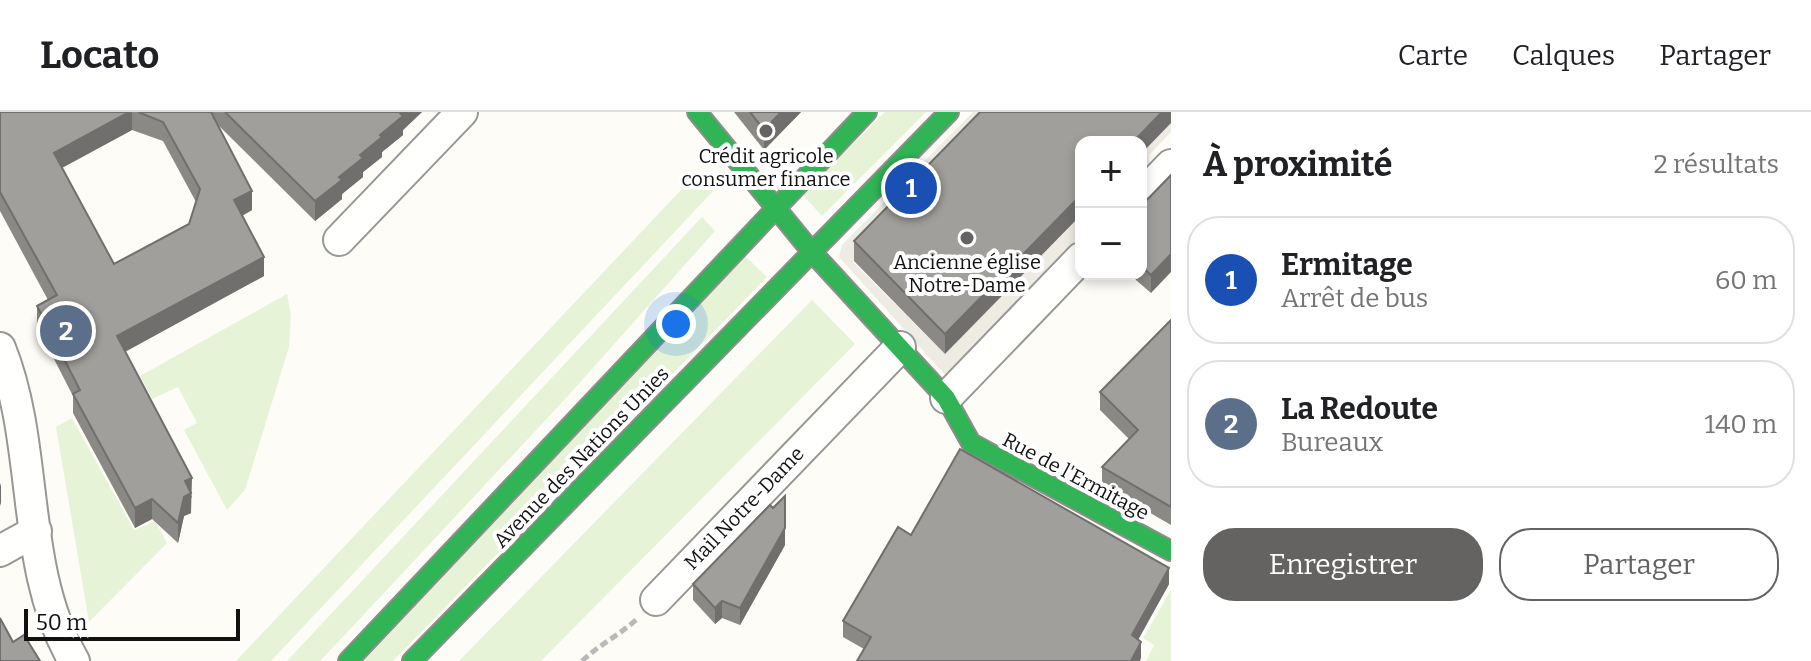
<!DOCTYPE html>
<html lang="fr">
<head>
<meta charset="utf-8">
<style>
  :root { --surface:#fff; --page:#f6f6f6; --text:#202124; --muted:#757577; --line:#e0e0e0; --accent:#646362 }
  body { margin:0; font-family:Bitter,serif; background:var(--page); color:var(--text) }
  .controls { position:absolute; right:24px; top:24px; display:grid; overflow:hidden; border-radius:16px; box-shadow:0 4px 12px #0003 }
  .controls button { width:72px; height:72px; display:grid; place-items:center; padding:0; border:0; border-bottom:2px solid var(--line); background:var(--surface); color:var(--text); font:40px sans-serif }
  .scale { position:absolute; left:24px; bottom:20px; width:216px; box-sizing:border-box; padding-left:8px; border:4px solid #111; border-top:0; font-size:22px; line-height:28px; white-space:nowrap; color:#111; -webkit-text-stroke:6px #fff; paint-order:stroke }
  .you { position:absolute; left:676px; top:212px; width:28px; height:28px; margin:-20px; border:6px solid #fff; border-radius:50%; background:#1a73e8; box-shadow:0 0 0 12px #1a73e833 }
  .badge { display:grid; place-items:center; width:52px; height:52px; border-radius:50%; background:var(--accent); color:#fff; font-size:26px; font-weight:700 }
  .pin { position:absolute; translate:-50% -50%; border:4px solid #fff; box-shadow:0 2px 8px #0006 }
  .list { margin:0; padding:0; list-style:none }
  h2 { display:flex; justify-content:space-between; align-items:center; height:104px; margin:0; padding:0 32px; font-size:34px }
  h2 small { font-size:26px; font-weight:400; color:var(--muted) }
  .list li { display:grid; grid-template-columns:52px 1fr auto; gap:24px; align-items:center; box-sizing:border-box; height:128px; margin:0 16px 16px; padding:0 16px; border:2px solid var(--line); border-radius:32px }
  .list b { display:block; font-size:30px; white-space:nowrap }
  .list p { margin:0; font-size:26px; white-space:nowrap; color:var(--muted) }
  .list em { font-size:26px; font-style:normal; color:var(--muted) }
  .actions { display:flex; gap:16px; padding:24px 32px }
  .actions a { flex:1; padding:18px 0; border:2px solid var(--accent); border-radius:32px; text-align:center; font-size:28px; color:var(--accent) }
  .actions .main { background:var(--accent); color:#fff }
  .map { position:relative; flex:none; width:1171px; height:549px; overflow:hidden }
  header { display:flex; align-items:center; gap:48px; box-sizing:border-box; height:112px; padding:0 40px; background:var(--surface); border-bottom:2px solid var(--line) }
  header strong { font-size:38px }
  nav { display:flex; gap:44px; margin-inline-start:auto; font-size:28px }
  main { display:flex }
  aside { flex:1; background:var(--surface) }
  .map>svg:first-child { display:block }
</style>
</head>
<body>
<header>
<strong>Locato</strong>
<nav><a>Carte</a><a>Calques</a><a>Partager</a></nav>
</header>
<main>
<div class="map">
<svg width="1171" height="549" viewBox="0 0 1171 549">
  <rect width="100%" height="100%" fill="#fdfcf7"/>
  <g fill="#e7f3d7">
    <path d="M885,0H926L822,104L802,82Z"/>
    <path d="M698,60L715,77L271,549H236Z"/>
    <path d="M702,105L715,119L567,285L355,512L320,549H287Z"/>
    <path d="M744,143L767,165L393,549H364Z"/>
    <path d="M287,182L291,203L289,235L245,378L227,398L184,318L197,311L178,275L152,287L140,264Z"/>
    <path d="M812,188L855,232L541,549H459Z"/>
    <path d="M72,306L134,418L155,409L167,431L89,510L56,315Z"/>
    <path d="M1171,478V549H1146L1154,533L1143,526Z"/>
  </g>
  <g fill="#edebe2">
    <path d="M973,0H1001L853,150L945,242L1081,103V126L946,264L839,145L842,133Z"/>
    <path d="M1171,11V20L1149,43V57L1141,65V42Z"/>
  </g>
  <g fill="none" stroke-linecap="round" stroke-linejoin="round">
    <defs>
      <g id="street">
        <path d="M1141,84L1171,53"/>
        <path d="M339,128L462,0"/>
        <path d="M0,236C40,335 19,455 74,549"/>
        <path d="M946,286L1081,146"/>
        <path d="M0,439L36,419"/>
        <path d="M656,488L900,235"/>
      </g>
      <g id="fast">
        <path d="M697,0L811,139L946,286L971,331L1171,439"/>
        <path d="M348,549L867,0"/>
        <path d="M412,549L949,0"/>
      </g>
    </defs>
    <use href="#street" stroke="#979795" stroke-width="34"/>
    <use href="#fast" stroke="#8e8d8b" stroke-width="22"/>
    <path stroke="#b9b9b8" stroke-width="5" stroke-dasharray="8 4" stroke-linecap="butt" d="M582,549C600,532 620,523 638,506"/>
    <use href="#street" stroke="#fffffe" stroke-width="30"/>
    <use href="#fast" stroke="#30b455" stroke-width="18"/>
  </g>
  <g fill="#8a8986" fill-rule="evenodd">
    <path d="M0,0H422L403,18V23L382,40V45L363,60V65L342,82V87L315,109L217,12L252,98L242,104L264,164L125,240L192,385L191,386V401L184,404L178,431L152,407L135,416L73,301V284L37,214V194L48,188L0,99ZM132,18L163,29L196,90L189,112L114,152L62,56Z"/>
    <path d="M734,0H801L764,38Z"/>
    <path d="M980,0L945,242L854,149V129Z"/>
    <path d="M1171,63L1151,181L1129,162H1141V94Z"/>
    <path d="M1171,208V413L1102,373V355L1129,327L1100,298V280Z"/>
    <path d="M911,423L1169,472L1138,527L1141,546L864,537L843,525V509Z"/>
    <path d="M785,433L740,513L722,506L715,512L693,488V472Z"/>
  </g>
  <g fill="#716f6d">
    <path d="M129,0H132V18L54,60V41Z"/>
    <path d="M402,0H422L403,18V23L382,40V45L363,60V65L342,82V87L315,109V89Z"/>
    <path d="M781,0H801L764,38V18Z"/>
    <path d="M1162,0H1171V11L1141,42V30H1133Z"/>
    <path d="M252,79V98L234,108V88Z"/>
    <path d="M1081,83V103L945,242V222Z"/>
    <path d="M1171,142V160L1151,181V163Z"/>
    <path d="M264,145V164L117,244V224Z"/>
    <path d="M192,366L191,401L184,404L178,431V411L185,369Z"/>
    <path d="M1,371V391L0,394V374Z"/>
    <path d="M152,387V407L135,416V396Z"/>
    <path d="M785,416V433L740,513V496Z"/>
    <path d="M1169,456V472L1132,539V523Z"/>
    <path d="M722,489V506L715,512V496Z"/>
    <path d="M1141,530V546L1140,549H1131Z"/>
  </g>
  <g fill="#a19f9c" stroke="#716f6d" stroke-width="2">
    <path d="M0,0H129L54,41L114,152L189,112L200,77L163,10L138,0H211L252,79L234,88L264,145L117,224L192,366L185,369L191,381L184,385L178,411L152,387L135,396L73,282L80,278L37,194L57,183L0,80Z"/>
    <path d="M225,0H402L400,1L403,4L380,23L382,25L360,43L363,46L339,65L342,68L315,89Z"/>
    <path d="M750,0H781L764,18Z"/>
    <path d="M980,0H1162L1133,30H1081V83L945,222L854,129Z"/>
    <path d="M1171,63V142L1151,163L1141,154V94Z"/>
    <path d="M1171,208V395L1102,355L1138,318L1100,280Z"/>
    <path d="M960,337L1169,456L1132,523L1141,530L1131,549H857L871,525L843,509L898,415L911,423Z"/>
    <path d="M785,384V416L740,496L722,489L715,496L693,472L770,393L773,396Z"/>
    <path d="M0,506L13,530L24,523L40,549H0Z"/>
  </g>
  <g fill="#646362" stroke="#fff" stroke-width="3">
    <circle cx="766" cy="19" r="8"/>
    <circle cx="967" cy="126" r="8"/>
  </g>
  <g text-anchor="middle" stroke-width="8" stroke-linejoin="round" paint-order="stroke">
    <g font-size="20" fill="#111" stroke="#fff">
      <text x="766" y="51">Crédit agricole<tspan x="766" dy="23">consumer finance</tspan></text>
      <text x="967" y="157">Ancienne église<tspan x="967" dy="23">Notre-Dame</tspan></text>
    </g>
    <g font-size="20" fill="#111" stroke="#fff">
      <text transform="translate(581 345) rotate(-46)" y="7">Avenue des Nations Unies</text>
      <text transform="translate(1076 364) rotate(28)" y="7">Rue de l'Ermitage</text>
      <text transform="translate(744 396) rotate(-46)" y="7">Mail Notre-Dame</text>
    </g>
  </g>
</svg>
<div class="controls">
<button>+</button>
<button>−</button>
</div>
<div class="scale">50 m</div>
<div class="you"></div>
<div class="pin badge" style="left:911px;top:76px;background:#1a4fb4">1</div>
<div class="pin badge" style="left:66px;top:219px;background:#5c6f8a">2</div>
</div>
<aside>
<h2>À proximité<small>2 résultats</small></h2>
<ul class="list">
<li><span class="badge" style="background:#1a4fb4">1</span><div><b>Ermitage</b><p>Arrêt de bus</p></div><em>60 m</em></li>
<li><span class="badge" style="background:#5c6f8a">2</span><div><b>La Redoute</b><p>Bureaux</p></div><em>140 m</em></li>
</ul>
<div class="actions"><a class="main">Enregistrer</a><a>Partager</a></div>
</aside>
</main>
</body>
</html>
